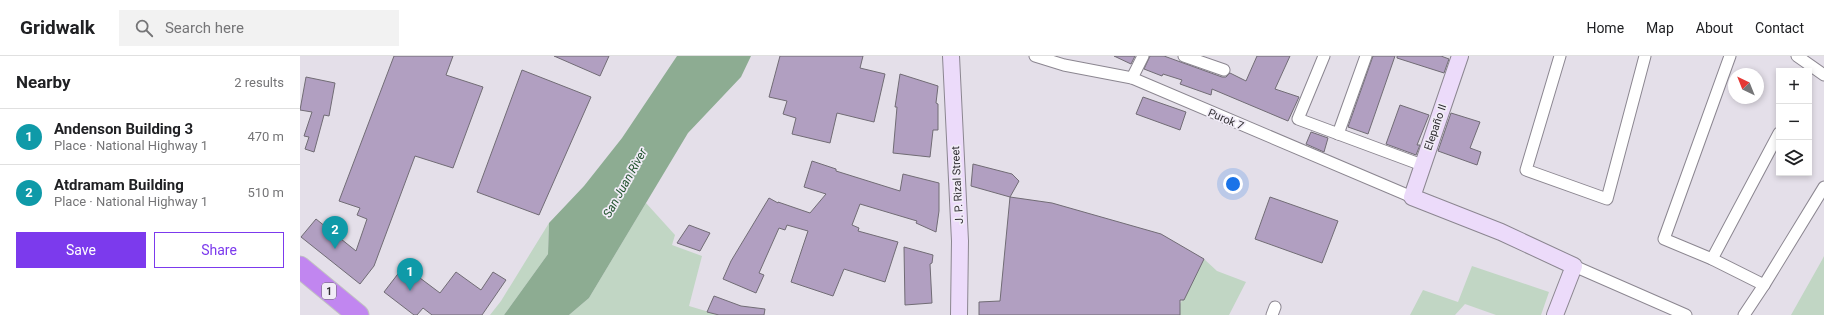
<!DOCTYPE html>
<html lang="en">
<head>
<meta charset="utf-8">
<style>
  :root { --surface:#fff; --page:#f2f2f2; --text:#202124; --muted:#757577; --line:#e0e0e0; --accent:#7c3aed }
  body { margin:0; font-family:Roboto,sans-serif; background:var(--page); color:var(--text) }
  .controls { position:absolute; right:12px; top:12px; display:grid; overflow:hidden; border-radius:0px; box-shadow:0 2px 6px #0003 }
  .controls button { width:36px; height:36px; display:grid; place-items:center; padding:0; border:0; border-bottom:1px solid var(--line); background:var(--surface); color:var(--text); font:20px sans-serif }
  .compass { position:absolute; left:1428px; top:12px; width:36px; height:36px; border-radius:50%; background:var(--surface); box-shadow:0 2px 6px #0003; rotate:317deg }
  .you { position:absolute; left:933px; top:128px; width:14px; height:14px; margin:-10px; border:3px solid #fff; border-radius:50%; background:#1a73e8; box-shadow:0 0 0 6px #1a73e833 }
  .badge { display:grid; place-items:center; width:26px; height:26px; border-radius:50%; background:var(--accent); color:#fff; font-size:13px; font-weight:700 }
  .pin { position:absolute; translate:-50% -33px; filter:drop-shadow(0 1px 2px #0008) }
  .pin::after { content:''; position:absolute; top:21px; width:14px; height:12px; background:inherit; clip-path:polygon(0 0,100% 0,50% 100%) }
  .list { margin:0; padding:0; list-style:none }
  h2 { display:flex; justify-content:space-between; align-items:center; height:52px; margin:0; padding:0 16px; font-size:17px }
  h2 small { font-size:13px; font-weight:400; color:var(--muted) }
  .list li { display:grid; grid-template-columns:26px 1fr auto; gap:12px; align-items:center; box-sizing:border-box; height:56px; padding:0 16px; border-top:1px solid var(--line) }
  .list b { display:block; font-size:15px; white-space:nowrap }
  .list p { margin:0; font-size:13px; white-space:nowrap; color:var(--muted) }
  .list em { font-size:13px; font-style:normal; color:var(--muted) }
  .actions { display:flex; gap:8px; padding:12px 16px }
  .actions a { flex:1; padding:9px 0; border:1px solid var(--accent); border-radius:0px; text-align:center; font-size:14px; color:var(--accent) }
  .actions .main { background:var(--accent); color:#fff }
  .icon { flex:none; width:22px; height:22px; fill:none; stroke:currentColor; stroke-width:2; stroke-linecap:round; stroke-linejoin:round }
  .map { position:relative; flex:none; width:1524px; height:259px; overflow:hidden }
  header { display:flex; align-items:center; gap:24px; box-sizing:border-box; height:56px; padding:0 20px; background:var(--surface); border-bottom:1px solid var(--line) }
  header strong { font-size:19px }
  nav { display:flex; gap:22px; margin-inline-start:auto; font-size:14px }
  .search { width:280px; height:36px; background:var(--page); display:flex; align-items:center; gap:10px; box-sizing:border-box; padding:0 14px; border-radius:0px; color:var(--muted); font-size:15px }
  main { display:flex }
  aside { flex:1; background:var(--surface) }
  .map>svg:first-child { display:block }
</style>
</head>
<body>
<header>
<strong>Gridwalk</strong>
<div class="search"><svg class="icon" aria-label="search" viewBox="0 0 24 24"><circle cx="10" cy="10" r="6"/><path d="M15 15l6 6"/></svg>Search here</div>
<nav><a>Home</a><a>Map</a><a>About</a><a>Contact</a></nav>
</header>
<main>
<aside>
<h2>Nearby<small>2 results</small></h2>
<ul class="list">
<li><span class="badge" style="background:#0f9aa8">1</span><div><b>Andenson Building 3</b><p>Place · National Highway 1</p></div><em>470 m</em></li>
<li><span class="badge" style="background:#0f9aa8">2</span><div><b>Atdramam Building</b><p>Place · National Highway 1</p></div><em>510 m</em></li>
</ul>
<div class="actions"><a class="main">Save</a><a>Share</a></div>
</aside>
<div class="map">
<svg width="1524" height="259" viewBox="0 0 1524 259">
  <rect width="100%" height="100%" fill="#e4dfe9"/>
  <g fill="#c1d6c4">
    <path d="M346,147L375,179L372,189L402,200L389,250L419,259H269L289,242Z"/>
    <path d="M249,167L248,198L204,259H190L201,245Z"/>
    <path d="M1524,200V259H1491L1522,204Z"/>
    <path d="M904,203L917,215L946,226L929,259H880V248Z"/>
    <path d="M1172,210L1249,236L1241,259H1196L1165,248L1155,259H1110L1123,234L1158,246Z"/>
  </g>
  <path fill="#8dac92" d="M377,0H451L441,21L388,77L289,242L269,259H204L248,198L249,167L284,130L322,82Z"/>
  <g fill="#b19fc1" stroke="#716c75">
    <path d="M94,0H153L146,19L183,31L153,112L115,100L74,210L60,228L1,181L16,163L56,195L67,163L57,159L60,152L39,145Z"/>
    <path d="M254,0H309L300,20Z"/>
    <path d="M480,0H563L560,12L585,18L574,66L537,57L530,87L492,78L496,62L483,58L487,45L469,41Z"/>
    <path d="M814,0H835L831,8Z"/>
    <path d="M850,0H864L922,21H926L930,17L946,25L957,0H990L975,33L999,41L988,65L912,33L911,39L880,28L882,24L863,18L862,20L844,13Z"/>
    <path d="M1073,0H1095L1068,78L1048,71Z"/>
    <path d="M1097,0H1141L1149,3L1144,17L1097,2Z"/>
    <path d="M222,14L291,41L239,159L177,136Z"/>
    <path d="M600,18L638,30L636,47L638,48V74H633L630,101L593,97L597,51H595Z"/>
    <path d="M6,21L35,27L29,60L24,59L14,96L5,93L9,81L4,80L12,56L0,54Z"/>
    <path d="M843,41L886,56L880,74L836,58Z"/>
    <path d="M1100,49L1129,59L1117,89H1120L1116,99L1086,88Z"/>
    <path d="M1151,57L1180,66L1170,92L1181,96L1177,109L1138,95Z"/>
    <path d="M1011,76L1028,82L1024,96L1006,88Z"/>
    <path d="M512,105L536,113V115L600,135L603,118L639,127V155L636,176L616,167L617,165L560,148L552,169L559,172L558,175L598,186L585,226L544,213L533,240L491,226L508,175L487,169L485,174L479,172L459,217L464,219L456,237L423,223L431,205L469,142L478,147V146L510,157L526,138L504,131Z"/>
    <path d="M673,108L712,118L719,125L710,141L671,130Z"/>
    <path d="M710,141L752,147L861,178L904,203L884,244H880V259H679V246L700,245Z"/>
    <path d="M970,141L1038,165L1022,207L955,183Z"/>
    <path d="M389,169L410,177L400,195L377,187Z"/>
    <path d="M604,191L633,199L632,207L630,208L632,247L605,249Z"/>
    <path d="M104,210L140,237L156,216L181,234L193,216L206,224L182,259H132L123,252L117,259H114L84,236Z"/>
    <path d="M414,240L441,250L465,253L464,259H419L407,256Z"/>
  </g>
  <g fill="none" stroke-linecap="round" stroke-linejoin="round">
    <defs>
      <g id="street">
        <path d="M735,0L764,9L832,22L1112,141"/>
        <path d="M884,0L924,14"/>
        <path d="M1024,0L998,63L1122,109"/>
        <path d="M1260,0L1226,114L1307,143L1345,0"/>
        <path d="M1430,0L1364,183L1412,203L1464,229"/>
        <path d="M1497,0L1524,19"/>
        <path d="M832,22L843,0"/>
        <path d="M1038,78L1066,0"/>
        <path d="M1412,203L1479,77"/>
        <path d="M1274,210L1386,259"/>
        <path d="M972,259L975,251"/>
        <path d="M1444,259L1464,229L1524,131"/>
      </g>
      <g id="secondary">
        <path d="M651,0L660,185L659,259"/>
        <path d="M1160,0L1112,141L1201,176L1274,210L1255,259"/>
      </g>
      <path id="highway" d="M0,211L58,259"/>
    </defs>
    <use href="#street" stroke="#8b8690" stroke-width="13"/>
    <use href="#secondary" stroke="#8b8690" stroke-width="18"/>
    <use href="#highway" stroke="#c1c1c2" stroke-width="23"/>
    <use href="#street" stroke="#fff" stroke-width="11"/>
    <use href="#secondary" stroke="#ecdbfa" stroke-width="16"/>
    <use href="#highway" stroke="#c186f0" stroke-width="21"/>
  </g>
  <g text-anchor="middle" stroke-width="3.5" stroke-linejoin="round" paint-order="stroke">
    <rect fill="#f1ecf7" stroke="#6b686e" stroke-width="1" x="22" y="227" width="14" height="16" rx="3"/>
    <g font-size="10" font-weight="bold" fill="#312f33">
      <text x="29" y="239">1</text>
    </g>
    <g font-size="11" fill="#312f33" stroke="#f1ecf7">
      <text transform="translate(926 63) rotate(23)" y="4">Purok 7</text>
      <text transform="translate(1135 71) rotate(-71)" y="4">Elepaño II</text>
      <text transform="translate(657 129) rotate(-93)" y="4">J. P. Rizal Street</text>
    </g>
    <g font-size="12" font-style="italic" fill="#22542e" stroke="#f1ecf7">
      <text transform="translate(325 127) rotate(-61)" y="4">San Juan River</text>
    </g>
  </g>
</svg>
<div class="controls">
<button>+</button>
<button>−</button>
<button><svg class="icon" aria-label="layers" viewBox="0 0 24 24"><path d="M12 4l9 5-9 5-9-5zM3 14l9 5 9-5"/></svg></button>
</div>
<svg class="compass" viewBox="-18 -18 36 36"><path d="M0-13l5 13h-10z" fill="#e53935"/><path d="M0 13l5-13h-10z" fill="#757577"/></svg>
<div class="you"></div>
<div class="pin badge" style="left:110px;top:235px;background:#0f9aa8">1</div>
<div class="pin badge" style="left:35px;top:193px;background:#0f9aa8">2</div>
</div>
</main>
</body>
</html>
